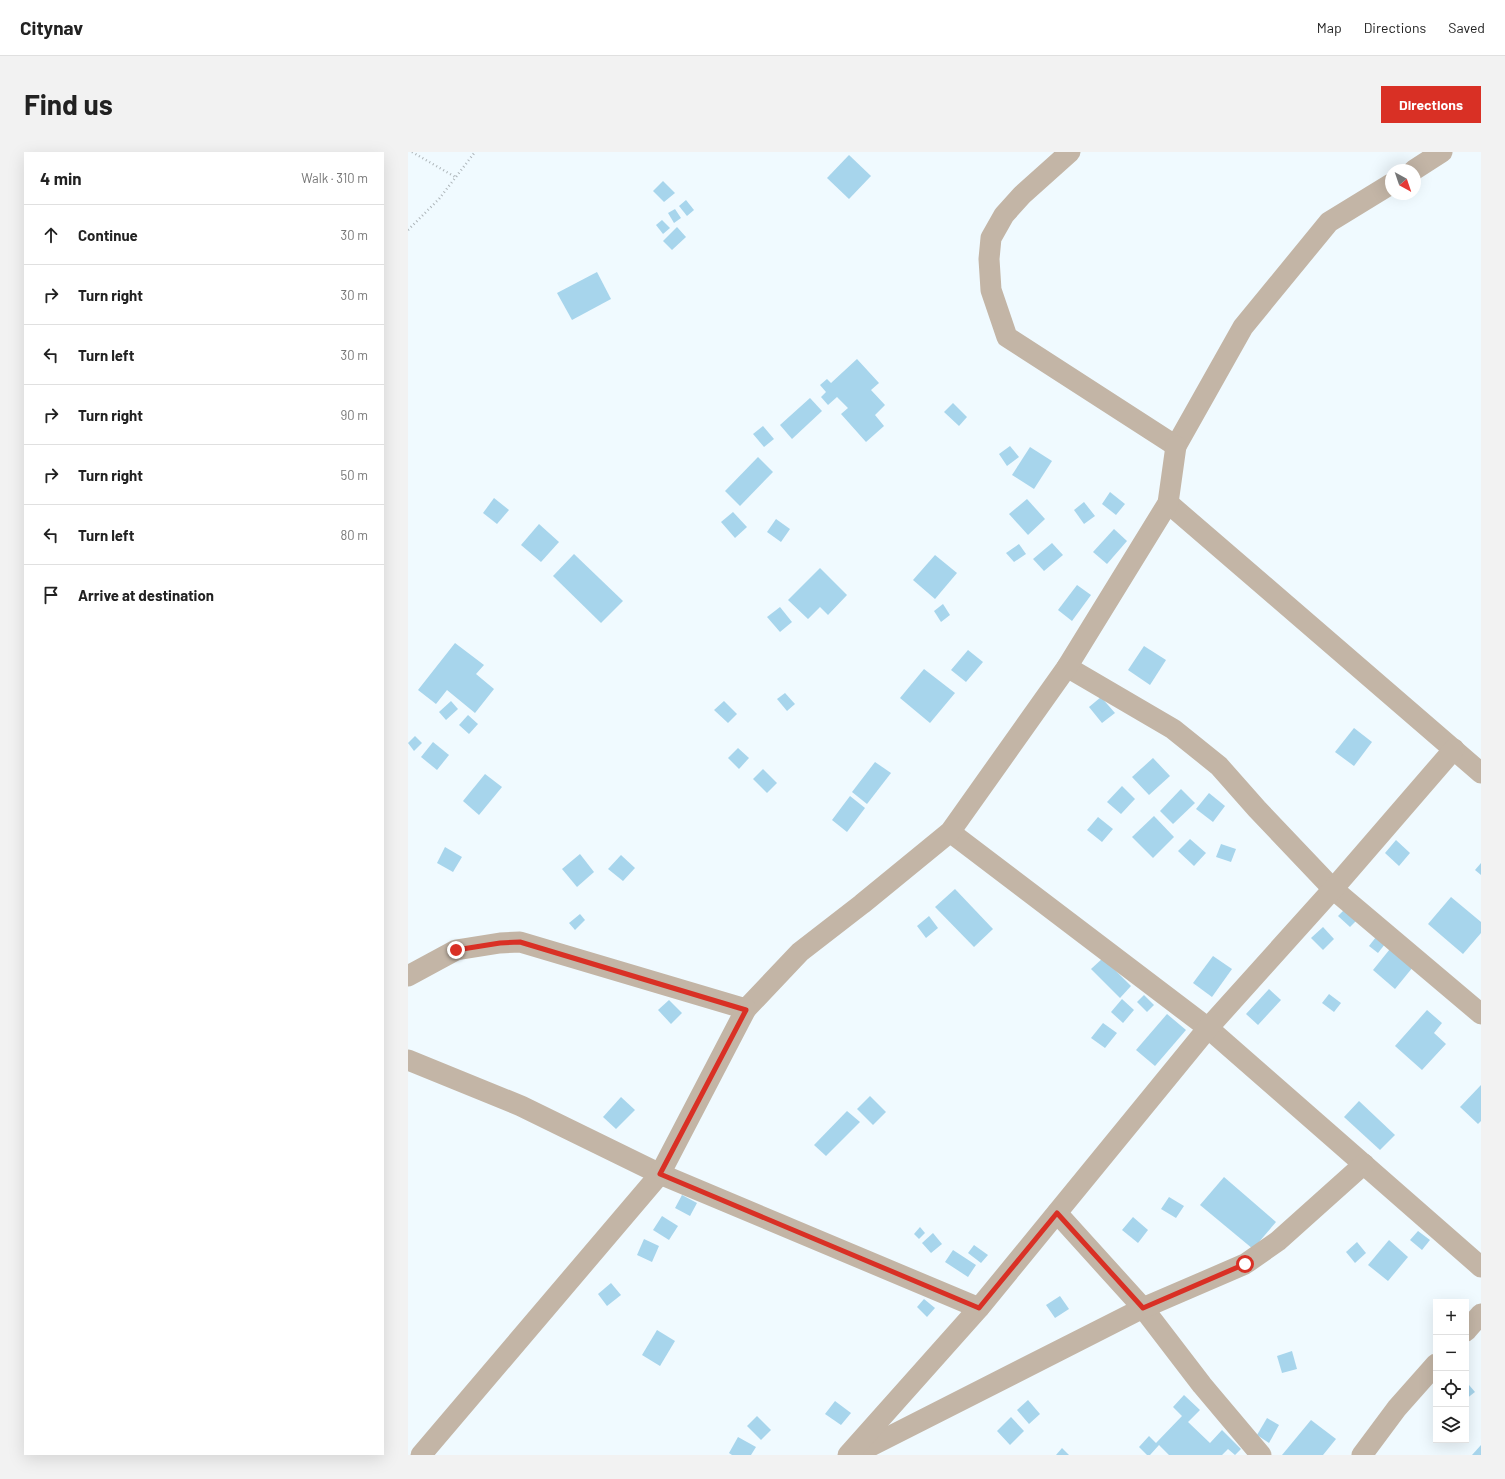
<!DOCTYPE html>
<html lang="en">
<head>
<meta charset="utf-8">
<style>
  :root { --surface:#fff; --page:#f2f2f2; --text:#222; --muted:#767676; --line:#e0e0e0; --accent:#d93025 }
  body { margin:0; font-family:Barlow,sans-serif; background:var(--page); color:var(--text) }
  .controls { position:absolute; right:12px; bottom:12px; display:grid; overflow:hidden; border-radius:0px; box-shadow:0 4px 16px #0002 }
  .controls button { width:36px; height:36px; display:grid; place-items:center; padding:0; border:0; border-bottom:1px solid var(--line); background:var(--surface); color:var(--text); font:20px sans-serif }
  .compass { position:absolute; left:977px; top:12px; width:36px; height:36px; border-radius:50%; background:var(--surface); box-shadow:0 4px 16px #0002; rotate:140deg }
  .stop { position:absolute; width:12px; height:12px; margin:-9px; border:3px solid #d93025; border-radius:50%; background:#fff }
  .stop.end { background:#d93025; border-color:#fff; box-shadow:0 1px 4px #0008 }
  .list { margin:0; padding:0; list-style:none }
  h2 { display:flex; justify-content:space-between; align-items:center; height:52px; margin:0; padding:0 16px; font-size:17px }
  h2 small { font-size:13px; font-weight:400; color:var(--muted) }
  .list li { display:grid; grid-template-columns:26px 1fr auto; gap:12px; align-items:center; box-sizing:border-box; height:60px; padding:0 16px; border-top:1px solid var(--line) }
  .list b { display:block; font-size:15px; white-space:nowrap }
  .list em { font-size:13px; font-style:normal; color:var(--muted) }
  .icon { flex:none; width:22px; height:22px; fill:none; stroke:currentColor; stroke-width:2; stroke-linecap:round; stroke-linejoin:round }
  .map { position:relative; flex:none; width:1073px; height:1303px; overflow:hidden; border-radius:0px }
  header { display:flex; align-items:center; gap:24px; box-sizing:border-box; height:56px; padding:0 20px; background:var(--surface); border-bottom:1px solid var(--line) }
  header strong { font-size:19px }
  nav { display:flex; gap:22px; margin-inline-start:auto; font-size:14px }
  .intro { display:flex; align-items:center; justify-content:space-between; box-sizing:border-box; height:96px; padding:0 24px }
  h1 { margin:0; font-size:28px }
  .button { padding:10px 18px; border-radius:0px; background:var(--accent); color:#fff; font-size:14px; font-weight:700 }
  main { display:flex; gap:24px; padding:0 24px }
  aside { flex:1; background:var(--surface); border-radius:0px; box-shadow:0 4px 16px #0002 }
  .map>svg:first-child { display:block }
</style>
</head>
<body>
<header>
<strong>Citynav</strong>
<nav><a>Map</a><a>Directions</a><a>Saved</a></nav>
</header>
<div class="intro"><h1>Find us</h1><a class="button">Directions</a></div>
<main>
<aside>
<h2>4 min<small>Walk · 310 m</small></h2>
<ul class="list">
<li><svg class="icon" aria-label="ahead" viewBox="0 0 24 24"><path d="M12 20V5M6 11l6-6 6 6"/></svg><div><b>Continue</b></div><em>30 m</em></li>
<li><svg class="icon" aria-label="right" viewBox="0 0 24 24"><path d="M7 20v-9h11M14 6l5 5-5 5"/></svg><div><b>Turn right</b></div><em>30 m</em></li>
<li><svg class="icon" aria-label="left" viewBox="0 0 24 24"><path d="M17 20v-9H6M10 6l-5 5 5 5"/></svg><div><b>Turn left</b></div><em>30 m</em></li>
<li><svg class="icon" aria-label="right" viewBox="0 0 24 24"><path d="M7 20v-9h11M14 6l5 5-5 5"/></svg><div><b>Turn right</b></div><em>90 m</em></li>
<li><svg class="icon" aria-label="right" viewBox="0 0 24 24"><path d="M7 20v-9h11M14 6l5 5-5 5"/></svg><div><b>Turn right</b></div><em>50 m</em></li>
<li><svg class="icon" aria-label="left" viewBox="0 0 24 24"><path d="M17 20v-9H6M10 6l-5 5 5 5"/></svg><div><b>Turn left</b></div><em>80 m</em></li>
<li><svg class="icon" aria-label="arrive" viewBox="0 0 24 24"><path d="M6 21V4h12l-3 4 3 4H6"/></svg><div><b>Arrive at destination</b></div></li>
</ul>
</aside>
<div class="map">
<svg width="1073" height="1303" viewBox="0 0 1073 1303">
  <rect width="100%" height="100%" fill="#f0faff"/>
  <g fill="#a7d5ec">
    <path d="M441,3L463,24L441,47L419,26Z"/>
    <path d="M255,29L267,41L256,50L245,39Z"/>
    <path d="M278,48L286,58L279,64L271,54Z"/>
    <path d="M267,57L273,66L266,71L260,61Z"/>
    <path d="M254,68L262,76L255,82L248,73Z"/>
    <path d="M269,75L278,85L264,98L255,89Z"/>
    <path d="M189,120L203,147L164,168L149,141Z"/>
    <path d="M449,207L471,231L463,238L477,253L467,263L476,274L458,290L433,262L440,256L429,245L420,253L413,245L418,240L412,233L419,227L423,231Z"/>
    <path d="M402,246L414,259L384,287L372,273Z"/>
    <path d="M545,251L559,265L551,274L536,260Z"/>
    <path d="M355,274L366,287L356,295L345,282Z"/>
    <path d="M602,294L611,305L599,314L591,302Z"/>
    <path d="M622,295L644,309L626,337L604,323Z"/>
    <path d="M350,305L365,320L332,354L317,339Z"/>
    <path d="M702,340L717,352L708,363L694,352Z"/>
    <path d="M86,346L101,358L89,372L75,361Z"/>
    <path d="M619,347L637,367L620,383L601,362Z"/>
    <path d="M676,350L687,364L676,372L666,358Z"/>
    <path d="M325,360L339,375L327,386L313,370Z"/>
    <path d="M368,367L382,377L373,390L359,380Z"/>
    <path d="M131,372L151,390L133,410L113,393Z"/>
    <path d="M706,377L719,389L699,412L685,400Z"/>
    <path d="M644,391L655,403L636,419L625,407Z"/>
    <path d="M611,392L618,402L606,410L598,401Z"/>
    <path d="M166,402L215,449L193,471L145,424Z"/>
    <path d="M527,403L549,421L527,447L505,428Z"/>
    <path d="M412,416L439,443L420,463L412,455L400,467L380,448Z"/>
    <path d="M669,433L683,443L664,469L650,458Z"/>
    <path d="M535,452L542,463L533,470L526,459Z"/>
    <path d="M372,455L384,470L372,480L359,465Z"/>
    <path d="M47,491L76,513L68,522L86,537L67,561L39,538L28,552L10,538Z"/>
    <path d="M736,494L758,508L742,533L720,518Z"/>
    <path d="M560,498L575,510L558,530L543,518Z"/>
    <path d="M516,517L547,541L522,571L492,546Z"/>
    <path d="M377,541L387,552L379,559L369,547Z"/>
    <path d="M693,545L707,561L694,571L681,555Z"/>
    <path d="M43,549L50,557L38,568L31,560Z"/>
    <path d="M316,549L329,562L320,571L306,558Z"/>
    <path d="M60,563L70,572L61,582L51,573Z"/>
    <path d="M946,576L964,590L946,614L927,600Z"/>
    <path d="M7,584L14,591L6,599L0,591Z"/>
    <path d="M25,590L41,603L29,618L13,605Z"/>
    <path d="M330,596L341,606L331,617L320,606Z"/>
    <path d="M745,606L762,624L741,643L724,625Z"/>
    <path d="M467,610L483,621L459,652L444,640Z"/>
    <path d="M355,617L369,631L359,641L345,627Z"/>
    <path d="M77,622L94,635L71,663L55,649Z"/>
    <path d="M714,634L727,647L713,662L699,650Z"/>
    <path d="M773,637L787,651L765,672L752,659Z"/>
    <path d="M801,641L817,654L805,670L788,657Z"/>
    <path d="M442,644L457,656L439,680L424,668Z"/>
    <path d="M746,664L766,685L745,706L724,685Z"/>
    <path d="M690,665L705,677L694,690L679,678Z"/>
    <path d="M782,687L798,701L786,714L770,699Z"/>
    <path d="M988,688L1002,701L991,714L977,701Z"/>
    <path d="M813,692L828,697L823,710L808,705Z"/>
    <path d="M37,695L54,705L45,720L29,711Z"/>
    <path d="M172,702L186,720L169,735L154,717Z"/>
    <path d="M213,703L227,716L215,729L200,717Z"/>
    <path d="M1073,711V723L1067,718Z"/>
    <path d="M547,737L585,777L566,795L527,755Z"/>
    <path d="M1043,745L1073,770V781L1055,802L1020,772Z"/>
    <path d="M939,755L951,766L942,775L930,764Z"/>
    <path d="M172,762L177,768L167,778L161,771Z"/>
    <path d="M521,764L530,776L518,786L509,774Z"/>
    <path d="M915,775L926,787L915,798L903,786Z"/>
    <path d="M968,785L977,792L970,801L961,794Z"/>
    <path d="M982,797L1005,815L987,837L965,818Z"/>
    <path d="M805,804L824,817L804,845L785,831Z"/>
    <path d="M695,806L723,834L712,846L683,817Z"/>
    <path d="M861,837L873,848L850,873L838,862Z"/>
    <path d="M921,842L933,851L926,860L914,851Z"/>
    <path d="M736,843L746,853L739,860L729,850Z"/>
    <path d="M714,847L726,858L715,871L703,860Z"/>
    <path d="M261,848L274,861L263,872L250,858Z"/>
    <path d="M1019,858L1034,871L1026,881L1038,892L1014,918L987,894Z"/>
    <path d="M759,862L778,878L747,914L728,898Z"/>
    <path d="M695,871L709,881L697,896L683,886Z"/>
    <path d="M1073,933V969L1070,972L1052,955Z"/>
    <path d="M462,944L478,960L465,973L449,957Z"/>
    <path d="M213,945L227,958L208,977L195,965Z"/>
    <path d="M951,949L987,983L972,998L936,965Z"/>
    <path d="M439,959L452,970L418,1004L406,993Z"/>
    <path d="M816,1025L868,1070L845,1097L792,1053Z"/>
    <path d="M274,1043L289,1051L282,1064L267,1056Z"/>
    <path d="M761,1045L776,1054L768,1066L753,1057Z"/>
    <path d="M254,1064L270,1074L261,1088L245,1078Z"/>
    <path d="M725,1065L740,1078L730,1091L714,1078Z"/>
    <path d="M512,1075L517,1081L511,1087L506,1082Z"/>
    <path d="M1010,1079L1022,1088L1014,1098L1002,1088Z"/>
    <path d="M525,1081L534,1092L523,1101L514,1091Z"/>
    <path d="M236,1087L251,1094L244,1110L229,1103Z"/>
    <path d="M981,1088L1000,1105L980,1129L960,1113Z"/>
    <path d="M949,1090L958,1101L947,1111L938,1100Z"/>
    <path d="M566,1093L580,1103L573,1111L560,1101Z"/>
    <path d="M545,1098L568,1113L560,1125L537,1110Z"/>
    <path d="M203,1131L213,1143L199,1154L190,1142Z"/>
    <path d="M652,1144L661,1157L647,1166L638,1153Z"/>
    <path d="M516,1147L527,1156L519,1165L509,1155Z"/>
    <path d="M249,1178L267,1189L252,1214L234,1203Z"/>
    <path d="M884,1199L889,1217L874,1221L869,1204Z"/>
    <path d="M1061,1233L1067,1240L1058,1247V1236Z"/>
    <path d="M776,1243L792,1258L780,1270L802,1291L814,1278L833,1297L827,1303L820,1297L814,1303H761L751,1293L742,1303H739L731,1295L741,1284L748,1291L774,1264L765,1255Z"/>
    <path d="M620,1248L632,1262L621,1272L609,1258Z"/>
    <path d="M427,1249L443,1261L433,1273L417,1262Z"/>
    <path d="M349,1264L363,1278L353,1288L339,1274Z"/>
    <path d="M603,1265L616,1279L602,1293L589,1279Z"/>
    <path d="M859,1266L871,1273L861,1291L849,1283Z"/>
    <path d="M903,1268L928,1287L915,1303H874Z"/>
    <path d="M330,1285L348,1295L343,1303H324L321,1301Z"/>
    <path d="M1073,1293V1303H1064Z"/>
    <path d="M654,1296L661,1303H648Z"/>
  </g>
  <g fill="none" stroke-linecap="round" stroke-linejoin="round">
    <g stroke="#adb5b9" stroke-width="2.5" stroke-dasharray="1 3" stroke-linecap="butt">
      <path d="M4,0L49,26"/>
      <path d="M0,78L31,47L67,0"/>
    </g>
    <g stroke="#c3b5a6" stroke-width="21">
      <path d="M662,0L614,43L596,63L583,86L581,107L583,138L599,185L768,294L835,175L921,70L983,32"/>
      <path d="M1006,18L1034,0"/>
      <path d="M760,351L1073,621"/>
      <path d="M659,515L765,577L811,614L849,657L925,737L1073,862"/>
      <path d="M542,680L800,876L1073,1115"/>
      <path d="M0,824L48,798L92,791L112,790L338,857L392,800L454,752L542,680L659,515L760,351L768,294"/>
      <path d="M0,908L113,954L252,1022L571,1156"/>
      <path d="M649,1061L735,1156L794,1233L853,1303"/>
      <path d="M1058,1179L1073,1162"/>
      <path d="M447,1302L735,1156L837,1112L870,1089L956,1012"/>
      <path d="M13,1303L252,1022L338,857"/>
      <path d="M440,1303L571,1156L800,876L925,737L1046,597"/>
      <path d="M954,1303L989,1256L1028,1212"/>
    </g>
  </g>
  <g fill="none" stroke-linecap="round" stroke-linejoin="round">
    <path stroke="#d93025" stroke-width="5" d="M48,798L92,791L112,790L338,858L252,1022L571,1156L649,1061L735,1156L837,1112"/>
  </g>
</svg>
<div class="controls">
<button>+</button>
<button>−</button>
<button><svg class="icon" aria-label="locate" viewBox="0 0 24 24"><circle cx="12" cy="12" r="6"/><path d="M12 2v4M12 18v4M2 12h4M18 12h4"/></svg></button>
<button><svg class="icon" aria-label="layers" viewBox="0 0 24 24"><path d="M12 4l9 5-9 5-9-5zM3 14l9 5 9-5"/></svg></button>
</div>
<svg class="compass" viewBox="-18 -18 36 36"><path d="M0-13l5 13h-10z" fill="#e53935"/><path d="M0 13l5-13h-10z" fill="#767676"/></svg>
<div class="stop" style="left:837px;top:1112px"></div>
<div class="stop end" style="left:48px;top:798px"></div>
</div>
</main>
</body>
</html>
